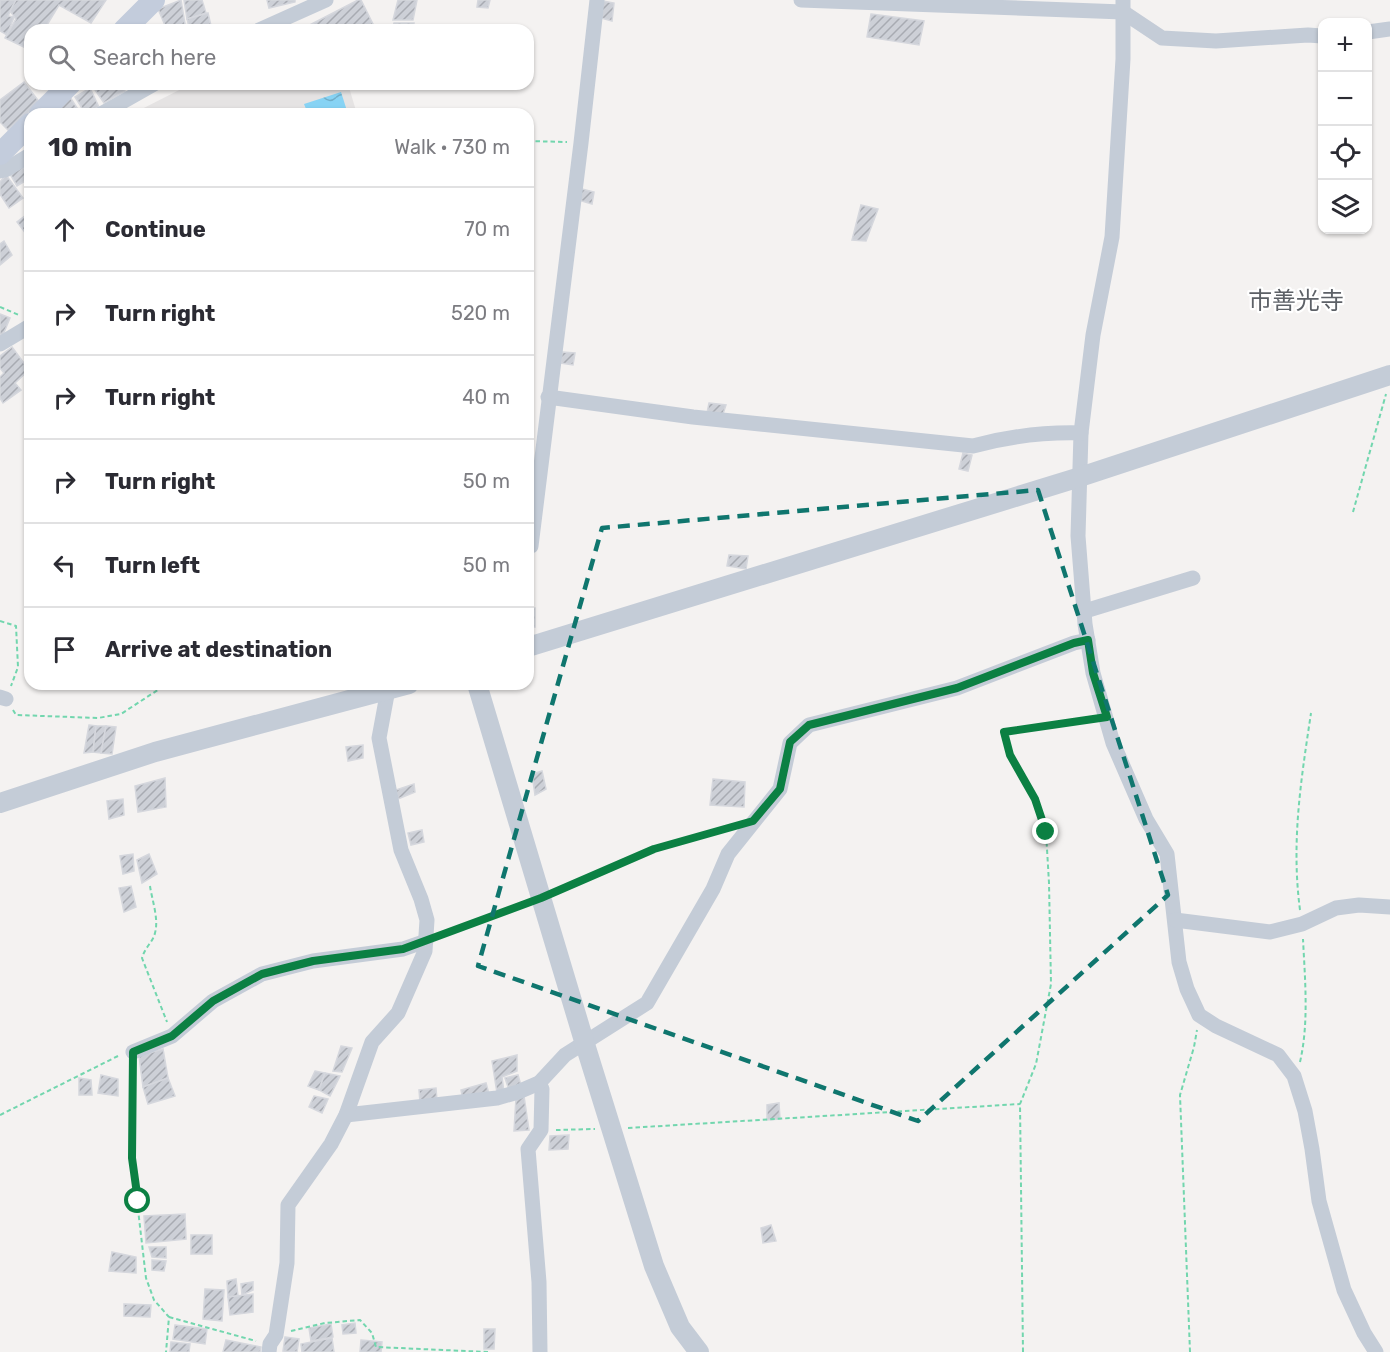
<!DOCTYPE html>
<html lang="en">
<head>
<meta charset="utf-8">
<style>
  :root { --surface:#fff; --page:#f7f7f7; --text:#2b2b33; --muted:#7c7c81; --line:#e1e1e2 }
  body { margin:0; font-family:Rubik,"Noto Sans JP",sans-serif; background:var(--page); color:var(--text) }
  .controls { position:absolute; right:18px; top:18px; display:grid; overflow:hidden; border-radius:12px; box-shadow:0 2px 4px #0004 }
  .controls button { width:54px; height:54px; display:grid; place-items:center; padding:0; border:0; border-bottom:2px solid var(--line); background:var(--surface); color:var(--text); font:30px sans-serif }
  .stop { position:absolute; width:18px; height:18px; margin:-14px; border:4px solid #0b8043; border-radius:50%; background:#fff }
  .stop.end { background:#0b8043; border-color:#fff; box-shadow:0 2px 6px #0008 }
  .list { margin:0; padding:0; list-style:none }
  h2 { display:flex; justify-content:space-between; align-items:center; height:78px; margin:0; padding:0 24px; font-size:26px }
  h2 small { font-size:20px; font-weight:400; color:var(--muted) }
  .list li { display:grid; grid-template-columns:39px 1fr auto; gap:18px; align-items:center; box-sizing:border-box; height:84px; padding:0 24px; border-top:2px solid var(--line) }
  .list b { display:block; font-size:22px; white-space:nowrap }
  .list em { font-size:20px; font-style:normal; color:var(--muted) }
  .icon { flex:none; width:33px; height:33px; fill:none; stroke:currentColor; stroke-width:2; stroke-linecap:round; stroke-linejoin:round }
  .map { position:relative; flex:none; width:1390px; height:1352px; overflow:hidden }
  .search { position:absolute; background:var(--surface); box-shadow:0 2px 4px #0004; left:24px; top:24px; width:510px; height:66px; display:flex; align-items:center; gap:15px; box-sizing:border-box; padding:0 21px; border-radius:18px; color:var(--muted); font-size:22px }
  .panel { position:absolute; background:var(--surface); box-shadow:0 2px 4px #0004; left:24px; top:108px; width:510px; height:582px; border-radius:18px }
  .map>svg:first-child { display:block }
</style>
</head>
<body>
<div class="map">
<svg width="1390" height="1352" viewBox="0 0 1390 1352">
  <defs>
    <pattern id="water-waves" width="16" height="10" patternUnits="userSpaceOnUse" patternTransform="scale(1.5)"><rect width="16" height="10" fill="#87d3f4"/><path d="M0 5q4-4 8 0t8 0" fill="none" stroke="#70aec9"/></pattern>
    <pattern id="building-hatch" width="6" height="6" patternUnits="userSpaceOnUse" patternTransform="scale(1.5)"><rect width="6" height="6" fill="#cdd0d7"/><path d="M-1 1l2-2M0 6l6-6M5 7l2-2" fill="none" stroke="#a8abb2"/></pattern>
  </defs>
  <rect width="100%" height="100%" fill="#f4f2f1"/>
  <path fill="#e5e3e3" d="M191,84H272L274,89L287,84H348L357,114H132Z"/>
  <path fill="url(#water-waves)" d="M341,92L348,114H308L304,104Z"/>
  <g fill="url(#building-hatch)" stroke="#d5d7dd" stroke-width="1.5">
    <path d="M0,0H16L8,16L14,17L7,35L0,31Z"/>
    <path d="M16,0H106L91,23L59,5L44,30H30V50L5,38L16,19L10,11Z"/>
    <path d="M181,0L185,24L172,30H167L158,9Z"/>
    <path d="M184,0H202L206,13L187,19Z"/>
    <path d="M267,0H295V2L269,8Z"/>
    <path d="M358,0H361L376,30H300Z"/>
    <path d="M398,0H417L413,20H393Z"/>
    <path d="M478,0H490L488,8L477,7Z"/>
    <path d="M603,1L614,3L612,21L601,18Z"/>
    <path d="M208,13L212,30H190L187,19Z"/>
    <path d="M871,14L924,21L919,45L867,37Z"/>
    <path d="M394,23H414L413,30H392Z"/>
    <path d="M24,82L40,103L8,130L0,122V100Z"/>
    <path d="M91,84H120L125,91L104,103Z"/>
    <path d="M90,88L99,107L85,113L75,97Z"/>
    <path d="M68,94L81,114H60L54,105Z"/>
    <path d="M22,165L30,178L17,186L10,174Z"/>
    <path d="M6,175L23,198L9,208L0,194V182Z"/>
    <path d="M578,188L594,192L592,204L575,199Z"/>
    <path d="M861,205L878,209L866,241L852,240Z"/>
    <path d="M30,212V232L27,235L17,222Z"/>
    <path d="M4,241L12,255L0,265V244Z"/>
    <path d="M0,314L10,318L3,335H0Z"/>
    <path d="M12,347L29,370L15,383L21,390L3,403L0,398V377L4,373L0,368V356Z"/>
    <path d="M562,352L575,353L573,365L561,363Z"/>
    <path d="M709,403L726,405L723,414L707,413Z"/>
    <path d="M963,453L972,455L968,471L959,469Z"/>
    <path d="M729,555L748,556L746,569L727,566Z"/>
    <path d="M535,608V627H528V609Z"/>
    <path d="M89,725L96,726L93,752L84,753Z"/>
    <path d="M96,726H106L101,753L93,752Z"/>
    <path d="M106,726L116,727L112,754L101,753Z"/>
    <path d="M363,745V758L348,761L346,747Z"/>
    <path d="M542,771L546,789L535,795L532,774Z"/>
    <path d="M165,778L166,807L138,812L135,786Z"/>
    <path d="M713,779L745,782L744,807L710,805Z"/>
    <path d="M414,784L415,792L398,799L396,790Z"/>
    <path d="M123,799L124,815L109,819L107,801Z"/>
    <path d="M422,830L424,842L411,845L408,833Z"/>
    <path d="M133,854L134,871L123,874L120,856Z"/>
    <path d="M149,854L157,874L142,883L137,860Z"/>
    <path d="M131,886L136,907L124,912L119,888Z"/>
    <path d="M341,1046L352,1048L342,1072L333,1071Z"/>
    <path d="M163,1049L168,1078L143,1087L139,1056Z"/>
    <path d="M517,1055V1071L502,1077L504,1092L497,1093L492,1061Z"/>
    <path d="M315,1071L325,1073L319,1090L308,1086Z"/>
    <path d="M325,1073L340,1076L330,1096L319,1090Z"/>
    <path d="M101,1075L118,1079V1096L98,1093Z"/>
    <path d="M518,1075L521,1085L509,1090L505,1078Z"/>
    <path d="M79,1078L91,1080L92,1095H79Z"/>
    <path d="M168,1078L175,1096L148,1104L143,1087Z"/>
    <path d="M486,1083L489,1094L463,1100L461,1090Z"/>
    <path d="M436,1088L437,1101L420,1102L419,1090Z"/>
    <path d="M314,1096L328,1099L322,1113L309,1107Z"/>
    <path d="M524,1096L529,1130L514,1131L516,1098Z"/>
    <path d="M779,1103L780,1119L767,1120V1105Z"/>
    <path d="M569,1135L568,1149L549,1150L550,1136Z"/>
    <path d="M185,1214L186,1239L146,1243L144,1216Z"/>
    <path d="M771,1225L776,1241L763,1243L761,1228Z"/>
    <rect x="191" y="1235" width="21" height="19"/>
    <path d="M149,1247H166V1258L152,1257Z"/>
    <path d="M112,1252L136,1257V1273L109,1271Z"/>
    <path d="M152,1260L166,1261L164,1271L152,1270Z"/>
    <path d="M236,1279L238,1296L228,1297L227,1281Z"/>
    <path d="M253,1282V1290L242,1295L241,1284Z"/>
    <path d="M205,1289L224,1290L222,1321L203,1319Z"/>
    <path d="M253,1294V1312L230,1315L228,1297Z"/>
    <path d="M124,1304L151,1305L150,1317L124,1316Z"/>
    <path d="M355,1323L356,1333L343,1334L342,1325Z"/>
    <path d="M331,1324L333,1337L311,1341L309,1328Z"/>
    <path d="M175,1325L207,1329L205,1344L173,1339Z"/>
    <path d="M484,1329H495L494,1349H484Z"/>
    <path d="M285,1337L299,1339L297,1352L283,1351Z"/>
    <path d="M332,1338L334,1352H302L301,1344Z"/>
    <path d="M226,1340L261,1347L260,1352H223Z"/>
    <path d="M361,1340L382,1342L381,1352H360Z"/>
    <path d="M171,1342L190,1344L189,1352H170Z"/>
  </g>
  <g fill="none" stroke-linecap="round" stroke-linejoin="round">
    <g stroke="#72d6ae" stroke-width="2" stroke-dasharray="4.5 3" stroke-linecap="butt">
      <path d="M528,141L567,142"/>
      <path d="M0,307L19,315"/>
      <path d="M1353,512L1386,394"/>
      <path d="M0,621L16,626L18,667L11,686"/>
      <path d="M13,710L16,715L98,718L121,714L167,684"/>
      <path d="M150,886C152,900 159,919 155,933C153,942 145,947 142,958L167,1022"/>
      <path d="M557,891L654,849L729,828"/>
      <path d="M1300,910C1291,842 1301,780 1311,713"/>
      <path d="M440,936L524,904"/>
      <path d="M1300,1062C1309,1023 1305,980 1303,939"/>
      <path d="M133,1066L132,1158L146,1278L154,1300L169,1317L166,1352"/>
      <path d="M0,1115L118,1056"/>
      <path d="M628,1128L1020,1104"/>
      <path d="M556,1130L595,1129"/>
      <path d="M169,1317L256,1341"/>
      <path d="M291,1331L325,1323L360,1320L372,1333L376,1347L488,1352"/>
      <path d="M1023,1352L1020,1104L1036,1064L1051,984L1049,883L1046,832L1035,799L1009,755L1004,732L1092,719"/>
      <path d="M1190,1352L1180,1095L1194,1047L1197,1030"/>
    </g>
    <g stroke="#c4ccd7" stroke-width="15">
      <path d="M801,0L1123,12L1162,38L1216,41L1308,35L1322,36"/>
      <path d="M1123,0V59L1112,237L1093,335L1081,433L1078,536L1085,624L1093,673L1113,743L1146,819L1167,854L1179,962L1187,989L1199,1015L1216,1026L1278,1055L1294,1076L1305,1111L1312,1149L1319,1201L1344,1290L1364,1333L1376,1352"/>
      <path d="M259,30L326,0"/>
      <path d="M1368,32L1390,29"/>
      <path d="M101,114L154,84"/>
      <path d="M0,171L5,170L30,155"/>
      <path d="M0,344L30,326"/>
      <path d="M548,397L693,417L973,446C1010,436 1043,432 1081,433"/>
      <path d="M528,547L531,546L581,143L597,0"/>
      <path d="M1085,611L1193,578"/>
      <path d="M0,697L6,699"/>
      <path d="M1175,920L1270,932L1302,924L1336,908L1359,905L1390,907"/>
      <path d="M133,1052L172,1036L213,1001L262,974L313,961L403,949L426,941"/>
      <path d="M539,1083L542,1089L541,1130L528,1149L539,1282L540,1352"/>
      <path d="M346,1115L497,1098L518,1092L539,1083L565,1055L647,1003L713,889L728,854L780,789L790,743L809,725L957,688L1074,643L1088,640"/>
      <path d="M269,1352L270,1344L276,1335L287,1263L288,1205L331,1144L346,1115L372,1042L398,1013L425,951L427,920L421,899L401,850L379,738L389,684"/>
    </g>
    <g stroke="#c4ccd7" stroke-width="20">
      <path d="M528,647L1080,477L1390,375"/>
      <path d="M477,684L584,1041L654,1266L680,1327L699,1352"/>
      <path d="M0,803L155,752L409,684"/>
    </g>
    <g stroke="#c3ccdc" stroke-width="22">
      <path d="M124,30L154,0"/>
      <path d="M40,114L70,84"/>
      <path d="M0,154L30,124"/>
    </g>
  </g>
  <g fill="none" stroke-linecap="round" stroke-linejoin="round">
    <path stroke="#0b8043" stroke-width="8" d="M138,1201L132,1158L133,1052L172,1036L213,1001L262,974L313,961L403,949L541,898L654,849L753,821L780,789L790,742L809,725L957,688L1074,643L1088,640L1093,673L1107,717L1004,732L1010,755L1035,799L1046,832"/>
  </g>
  <path fill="none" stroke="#0f766e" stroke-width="4.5" stroke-dasharray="12 8" stroke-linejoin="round" d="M1038,490L1168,895L918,1121L478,966L602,528Z"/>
  <g text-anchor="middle" stroke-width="4.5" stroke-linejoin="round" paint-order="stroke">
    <g font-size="24" fill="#5d6167" stroke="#fff">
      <text x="1296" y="309">市善光寺</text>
    </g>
  </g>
</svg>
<div class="controls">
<button>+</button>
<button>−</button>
<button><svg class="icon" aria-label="locate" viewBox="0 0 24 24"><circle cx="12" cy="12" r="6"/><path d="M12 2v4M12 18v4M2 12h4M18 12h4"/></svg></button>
<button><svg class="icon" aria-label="layers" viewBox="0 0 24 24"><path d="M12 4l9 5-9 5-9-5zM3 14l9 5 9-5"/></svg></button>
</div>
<div class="stop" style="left:138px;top:1201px"></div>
<div class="stop end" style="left:1046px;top:832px"></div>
<div class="search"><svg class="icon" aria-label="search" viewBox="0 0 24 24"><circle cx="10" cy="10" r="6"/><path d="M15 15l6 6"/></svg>Search here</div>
<section class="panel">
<h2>10 min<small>Walk · 730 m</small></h2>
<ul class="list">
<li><svg class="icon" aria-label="ahead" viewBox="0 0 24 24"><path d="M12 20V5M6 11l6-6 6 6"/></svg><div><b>Continue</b></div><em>70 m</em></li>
<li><svg class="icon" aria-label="right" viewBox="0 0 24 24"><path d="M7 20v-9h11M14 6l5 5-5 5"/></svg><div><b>Turn right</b></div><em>520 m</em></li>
<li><svg class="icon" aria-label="right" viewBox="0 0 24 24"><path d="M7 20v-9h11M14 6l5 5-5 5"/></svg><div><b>Turn right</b></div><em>40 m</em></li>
<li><svg class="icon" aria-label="right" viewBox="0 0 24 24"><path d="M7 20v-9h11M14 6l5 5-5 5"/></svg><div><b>Turn right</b></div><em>50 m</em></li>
<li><svg class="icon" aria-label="left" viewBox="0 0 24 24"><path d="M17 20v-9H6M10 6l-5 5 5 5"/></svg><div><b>Turn left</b></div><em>50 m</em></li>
<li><svg class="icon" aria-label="arrive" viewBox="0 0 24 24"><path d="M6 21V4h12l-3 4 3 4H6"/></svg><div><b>Arrive at destination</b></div></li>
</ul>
</section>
</div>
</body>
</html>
